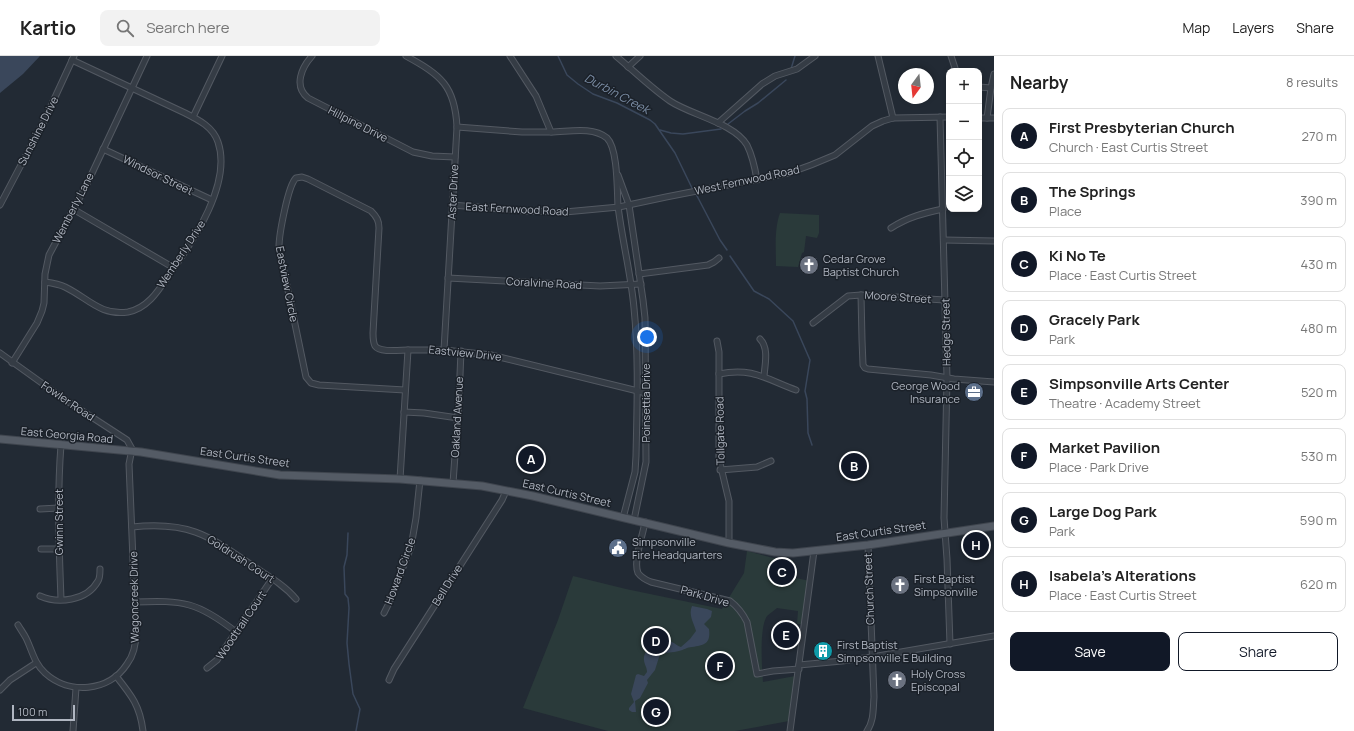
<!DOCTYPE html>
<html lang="en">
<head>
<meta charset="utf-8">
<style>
  :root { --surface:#fff; --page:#f2f2f2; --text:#222; --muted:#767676; --line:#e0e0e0; --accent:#111827 }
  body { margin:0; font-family:Manrope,sans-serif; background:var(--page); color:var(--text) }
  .controls { position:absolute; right:12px; top:12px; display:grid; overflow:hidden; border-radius:8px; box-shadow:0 2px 6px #0003 }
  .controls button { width:36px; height:36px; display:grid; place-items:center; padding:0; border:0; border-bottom:1px solid var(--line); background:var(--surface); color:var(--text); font:20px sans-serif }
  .compass { position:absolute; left:898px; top:12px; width:36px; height:36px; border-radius:50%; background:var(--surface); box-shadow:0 2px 6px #0003; rotate:195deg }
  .scale { position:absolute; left:12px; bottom:10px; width:63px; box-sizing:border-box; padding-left:4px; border:2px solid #b0b6c1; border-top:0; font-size:11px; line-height:14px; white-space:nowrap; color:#b0b6c1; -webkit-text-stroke:3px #1b2129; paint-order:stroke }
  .you { position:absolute; left:647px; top:281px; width:14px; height:14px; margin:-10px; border:3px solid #fff; border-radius:50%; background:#1a73e8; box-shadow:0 0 0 6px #1a73e833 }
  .badge { display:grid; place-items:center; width:26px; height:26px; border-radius:50%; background:var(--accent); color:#fff; font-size:13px; font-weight:700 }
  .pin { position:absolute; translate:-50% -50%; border:2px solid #fff; box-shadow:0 1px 4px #0006 }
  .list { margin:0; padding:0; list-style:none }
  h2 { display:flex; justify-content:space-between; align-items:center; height:52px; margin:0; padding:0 16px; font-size:17px }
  h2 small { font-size:13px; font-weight:400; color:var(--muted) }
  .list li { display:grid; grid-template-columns:26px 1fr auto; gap:12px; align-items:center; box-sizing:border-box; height:56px; margin:0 8px 8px; padding:0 8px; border:1px solid var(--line); border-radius:8px }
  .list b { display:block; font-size:15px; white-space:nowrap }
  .list p { margin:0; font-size:13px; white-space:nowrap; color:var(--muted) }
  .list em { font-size:13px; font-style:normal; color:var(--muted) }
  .actions { display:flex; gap:8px; padding:12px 16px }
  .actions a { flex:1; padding:9px 0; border:1px solid var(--accent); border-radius:8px; text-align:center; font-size:14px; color:var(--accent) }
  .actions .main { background:var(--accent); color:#fff }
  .icon { flex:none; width:22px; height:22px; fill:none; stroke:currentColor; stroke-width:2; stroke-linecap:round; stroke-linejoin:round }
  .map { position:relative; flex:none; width:994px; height:675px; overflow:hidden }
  header { display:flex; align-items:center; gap:24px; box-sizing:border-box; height:56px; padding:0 20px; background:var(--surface); border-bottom:1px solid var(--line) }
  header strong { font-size:19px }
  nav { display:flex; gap:22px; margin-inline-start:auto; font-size:14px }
  .search { width:280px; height:36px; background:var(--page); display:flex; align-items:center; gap:10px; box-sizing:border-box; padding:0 14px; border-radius:8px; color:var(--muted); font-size:15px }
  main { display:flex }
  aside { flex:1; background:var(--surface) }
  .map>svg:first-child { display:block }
</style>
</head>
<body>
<header>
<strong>Kartio</strong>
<div class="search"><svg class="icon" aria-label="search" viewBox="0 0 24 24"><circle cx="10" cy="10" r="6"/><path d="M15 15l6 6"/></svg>Search here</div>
<nav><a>Map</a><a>Layers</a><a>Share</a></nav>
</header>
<main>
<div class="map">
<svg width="994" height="675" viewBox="0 0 994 675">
  <rect width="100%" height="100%" fill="#222a34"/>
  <g fill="#2a3a3a">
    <path d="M780,157L819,159V177L817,182L806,180L804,196L802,197L798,211L776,210C776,193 774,174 780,157Z"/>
    <path d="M747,495L773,502L793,504L791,521L810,525L801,568H797L798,555L777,552C774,555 770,557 767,560C759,572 762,611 763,626L795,620L789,665L735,675H608L523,652L558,564L573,520L626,533L722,553L744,517Z"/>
  </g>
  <g fill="#3a475b">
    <path d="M0,0H40L23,18L0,37Z"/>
    <path d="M692,550L707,553L712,555L711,561L704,568L709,573C711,588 704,589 692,591C687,591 684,594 679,595C673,597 666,596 660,598L655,614L647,624L648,627L640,642L635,645L636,656H632L629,654V652L634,646L631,638L636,619L638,618L644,620L647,616C647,611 644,608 644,604C643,592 659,583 669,585C674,586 677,590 681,591L690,583L696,575C694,567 688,559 692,550Z"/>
  </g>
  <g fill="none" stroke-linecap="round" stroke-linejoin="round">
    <g stroke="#3a475b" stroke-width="1.5">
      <path d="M558,0L567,19L578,28L593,38L617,47L650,64L655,68L675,97L692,132"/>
      <path d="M791,13L795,0"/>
      <path d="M728,68L745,55L758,47L786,24"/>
      <path d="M660,74L671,77L683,78L721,73"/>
      <path d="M696,138L720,184L727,194"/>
      <path d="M730,200L754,235L769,243L793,265L810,304L805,335L807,343L808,377L812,389"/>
      <path d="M348,477L347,499L344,511L345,538L348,542L349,552L347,587L349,608L353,638L360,653L356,675"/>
    </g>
    <defs>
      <g id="minor">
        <path d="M312,0C302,11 293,30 308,42L413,96L432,100L455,101"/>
        <path d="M406,0C441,19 455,30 457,71L444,294"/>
        <path d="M510,0L536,40L551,76C568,76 592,70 607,82C618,93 617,134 618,150C622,184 631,218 634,252C639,301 637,351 636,400L635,416L623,462"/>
        <path d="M616,0C634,15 651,32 670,45C691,59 734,67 747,89C752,99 755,112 757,124"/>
        <path d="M878,0L893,62"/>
        <path d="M951,0L956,15"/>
        <path d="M628,11L640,0"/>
        <path d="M979,31L991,32L994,18"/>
        <path d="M193,61L222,0"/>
        <path d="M940,61L947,322L944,462L947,503L950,588"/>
        <path d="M979,62H994"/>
        <path d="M987,62L991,32"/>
        <path d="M718,67L762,28L775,20L797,13L815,0"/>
        <path d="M457,71L522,76H551"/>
        <path d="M103,93L212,144"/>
        <path d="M618,119L629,149L643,244L645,262L646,406L634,464"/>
        <path d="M0,149L44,65L74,0"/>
        <path d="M452,149L526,155L565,156L619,151L666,141L789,117L811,109L835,99L872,70L883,65L893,62L949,61"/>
        <path d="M73,153L174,212"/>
        <path d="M891,172C908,161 924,157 943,153"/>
        <path d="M944,184L994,185"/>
        <path d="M639,218L708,209L714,206L719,202"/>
        <path d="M448,222L600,230L641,228"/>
        <path d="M45,226C52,227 59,228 65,231C88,242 100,260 128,256C149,252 160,232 171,216C194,184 232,127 218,86C213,71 199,64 185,57L72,4"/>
        <path d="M861,239L862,284L863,309L865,312L868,313L931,319L954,323L994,326"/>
        <path d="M813,267L848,240L861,239L945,244"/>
        <path d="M760,283C769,292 765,308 764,320"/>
        <path d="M717,285L719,296V403L729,445V487"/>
        <path d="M0,297L64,343L127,384L132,393L129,408L136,576C136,587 134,599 127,608C109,636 69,639 45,617C34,607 32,594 26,582C24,578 21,574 18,569"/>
        <path d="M12,307L37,267L42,255L44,247L45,218L49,199L87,128L147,0"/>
        <path d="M719,318C752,311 766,323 796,334"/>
        <path d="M405,334L319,329L311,327L306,321L279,191C279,179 288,129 296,122L302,121L308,123L371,155C377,161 379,165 379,172L373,277C373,281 373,286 375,290C380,297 400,294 408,294"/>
        <path d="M404,356L424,357L458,362"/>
        <path d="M720,414L757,411L771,405"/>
        <path d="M400,423L408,294H444L491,299L646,337"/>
        <path d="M453,427L459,343L461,295"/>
        <path d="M40,453L59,452"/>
        <path d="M645,466C643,479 633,505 638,517C641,521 646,524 651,526L730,545C738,551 743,558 747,566L757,618L773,615L799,613"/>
        <path d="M132,471C191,465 209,480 256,512C270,521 285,530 296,543"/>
        <path d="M41,493H59"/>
        <path d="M40,540C58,548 87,545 98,525C100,522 100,517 100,513"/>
        <path d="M61,543C59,492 57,440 61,389"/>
        <path d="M135,546C183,544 198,546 236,576"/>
        <path d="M384,557L389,547L411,491L416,462L420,424"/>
        <path d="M799,609L842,605L872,601L994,580"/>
        <path d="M207,612L217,604L272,523"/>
        <path d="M116,620C132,640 140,650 143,675"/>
        <path d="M389,624L394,613L502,444L506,435"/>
        <path d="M0,634L10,624L36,607"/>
        <path d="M73,675L76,632"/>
        <path d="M790,675L814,495"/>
        <path d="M867,675C874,665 873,653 874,641L868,489"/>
      </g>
      <path id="major" d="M0,383L141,396L280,419L400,423L482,430L533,440L729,487L775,496L793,497L868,489L994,470"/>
    </defs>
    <use href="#minor" stroke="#535962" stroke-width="7"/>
    <use href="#major" stroke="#3f454e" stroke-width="9"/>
    <use href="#minor" stroke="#353c45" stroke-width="5"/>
    <use href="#major" stroke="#545b65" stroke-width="7"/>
  </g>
  <defs>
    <symbol id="church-disc" viewBox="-11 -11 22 22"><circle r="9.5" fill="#6b7280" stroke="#1b2129"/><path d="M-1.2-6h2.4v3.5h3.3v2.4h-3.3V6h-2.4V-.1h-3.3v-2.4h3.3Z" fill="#fff"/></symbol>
    <symbol id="office-disc" viewBox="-11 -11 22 22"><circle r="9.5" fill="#5c6f8a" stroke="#1b2129"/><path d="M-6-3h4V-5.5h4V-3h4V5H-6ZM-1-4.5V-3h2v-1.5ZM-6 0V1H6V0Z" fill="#fff"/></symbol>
    <symbol id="civic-disc" viewBox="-11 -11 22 22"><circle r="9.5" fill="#5c6f8a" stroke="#1b2129"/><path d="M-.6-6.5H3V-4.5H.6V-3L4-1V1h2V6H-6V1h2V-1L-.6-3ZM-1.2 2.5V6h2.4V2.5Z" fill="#fff"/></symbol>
    <symbol id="building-disc" viewBox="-11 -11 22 22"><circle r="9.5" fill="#0f9aa8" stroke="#1b2129"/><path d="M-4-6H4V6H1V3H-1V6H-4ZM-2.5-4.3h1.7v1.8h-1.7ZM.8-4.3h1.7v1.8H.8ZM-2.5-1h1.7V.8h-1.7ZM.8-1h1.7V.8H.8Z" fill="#fff"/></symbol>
  </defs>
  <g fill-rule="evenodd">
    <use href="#church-disc" x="798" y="198" width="22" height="22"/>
    <use href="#office-disc" x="963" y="325" width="22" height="22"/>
    <use href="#civic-disc" x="607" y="481" width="22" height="22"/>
    <use href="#church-disc" x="889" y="518" width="22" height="22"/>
    <use href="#building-disc" x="812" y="584" width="22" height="22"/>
    <use href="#church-disc" x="886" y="613" width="22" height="22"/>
  </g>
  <g text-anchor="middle" stroke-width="3" stroke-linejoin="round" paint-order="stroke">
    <g font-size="11" fill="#b0b6c1" stroke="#1b2129">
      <text transform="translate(358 68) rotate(27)" y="4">Hillpine Drive</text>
      <text transform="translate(38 75) rotate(-63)" y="4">Sunshine Drive</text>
      <text transform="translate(158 119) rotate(26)" y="4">Windsor Street</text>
      <text transform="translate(747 124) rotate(-12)" y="4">West Fernwood Road</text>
      <text transform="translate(453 136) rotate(-87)" y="4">Aster Drive</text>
      <text transform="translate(73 152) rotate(-63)" y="4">Wemberly Lane</text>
      <text transform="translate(517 153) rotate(3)" y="4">East Fernwood Road</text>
      <text transform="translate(181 198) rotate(-57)" y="4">Wemberly Drive</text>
      <text transform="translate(544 227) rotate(3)" y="4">Coralvine Road</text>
      <text transform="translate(287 228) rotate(79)" y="4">Eastview Circle</text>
      <text transform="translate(898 241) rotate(4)" y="4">Moore Street</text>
      <text transform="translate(946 276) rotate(-91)" y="4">Hedge Street</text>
      <text transform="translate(465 297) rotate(6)" y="4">Eastview Drive</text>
      <text transform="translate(68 345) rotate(34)" y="4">Fowler Road</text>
      <text transform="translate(646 347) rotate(-90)" y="4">Poinsettia Drive</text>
      <text transform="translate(457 361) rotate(-87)" y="4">Oakland Avenue</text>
      <text transform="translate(720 375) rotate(-91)" y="4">Tollgate Road</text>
      <text transform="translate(67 379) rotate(5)" y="4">East Georgia Road</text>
      <text transform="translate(245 401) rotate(8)" y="4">East Curtis Street</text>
      <text transform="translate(567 437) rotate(13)" y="4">East Curtis Street</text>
      <text transform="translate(59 466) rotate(-90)" y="4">Gwinn Street</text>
      <text transform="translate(881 475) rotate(-8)" y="4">East Curtis Street</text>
      <text transform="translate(241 503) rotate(33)" y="4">Goldrush Court</text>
      <text transform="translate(400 515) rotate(-70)" y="4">Howard Circle</text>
      <text transform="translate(447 529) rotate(-58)" y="4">Bell Drive</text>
      <text transform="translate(869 533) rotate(-92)" y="4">Church Street</text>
      <text transform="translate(705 540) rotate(16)" y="4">Park Drive</text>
      <text transform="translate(134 541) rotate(-91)" y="4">Wagoncreek Drive</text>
      <text transform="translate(241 569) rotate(-56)" y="4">Woodtrail Court</text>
    </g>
    <g font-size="11" fill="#b0b6c1" stroke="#1b2129" text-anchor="start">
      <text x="823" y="207">Cedar Grove<tspan x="823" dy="13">Baptist Church</tspan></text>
      <text x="960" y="334" text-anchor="end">George Wood<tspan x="960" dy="13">Insurance</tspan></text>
      <text x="632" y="490">Simpsonville<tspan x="632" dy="13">Fire Headquarters</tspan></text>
      <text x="914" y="527">First Baptist<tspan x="914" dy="13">Simpsonville</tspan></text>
      <text x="837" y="593">First Baptist<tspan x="837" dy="13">Simpsonville E Building</tspan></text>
      <text x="911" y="622">Holy Cross<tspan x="911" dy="13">Episcopal</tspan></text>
    </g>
    <g font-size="12" font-style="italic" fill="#7c8ea6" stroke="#1b2129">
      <text transform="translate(617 38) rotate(28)" y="4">Durbin Creek</text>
    </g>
  </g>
</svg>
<div class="controls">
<button>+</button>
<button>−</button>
<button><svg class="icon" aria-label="locate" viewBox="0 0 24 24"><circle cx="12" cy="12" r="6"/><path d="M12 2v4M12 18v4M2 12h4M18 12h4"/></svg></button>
<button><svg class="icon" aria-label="layers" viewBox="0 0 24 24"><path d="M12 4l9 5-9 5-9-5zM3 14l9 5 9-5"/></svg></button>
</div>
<svg class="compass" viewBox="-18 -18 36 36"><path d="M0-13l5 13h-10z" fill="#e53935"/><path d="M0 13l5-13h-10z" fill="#767676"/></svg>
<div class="scale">100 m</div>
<div class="you"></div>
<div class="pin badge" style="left:531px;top:403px">A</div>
<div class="pin badge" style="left:854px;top:410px">B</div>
<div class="pin badge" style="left:782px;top:516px">C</div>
<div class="pin badge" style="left:656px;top:585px">D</div>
<div class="pin badge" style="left:786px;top:579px">E</div>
<div class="pin badge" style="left:720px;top:610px">F</div>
<div class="pin badge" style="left:656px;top:656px">G</div>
<div class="pin badge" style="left:976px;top:489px">H</div>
</div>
<aside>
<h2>Nearby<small>8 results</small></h2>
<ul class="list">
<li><span class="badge">A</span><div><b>First Presbyterian Church</b><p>Church · East Curtis Street</p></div><em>270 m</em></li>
<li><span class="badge">B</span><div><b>The Springs</b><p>Place</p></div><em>390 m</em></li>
<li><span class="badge">C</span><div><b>Ki No Te</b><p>Place · East Curtis Street</p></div><em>430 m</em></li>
<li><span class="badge">D</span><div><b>Gracely Park</b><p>Park</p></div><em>480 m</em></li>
<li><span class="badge">E</span><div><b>Simpsonville Arts Center</b><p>Theatre · Academy Street</p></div><em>520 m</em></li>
<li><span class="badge">F</span><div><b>Market Pavilion</b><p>Place · Park Drive</p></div><em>530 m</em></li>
<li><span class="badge">G</span><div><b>Large Dog Park</b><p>Park</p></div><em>590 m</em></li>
<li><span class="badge">H</span><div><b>Isabela's Alterations</b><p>Place · East Curtis Street</p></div><em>620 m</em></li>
</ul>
<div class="actions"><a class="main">Save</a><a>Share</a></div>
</aside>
</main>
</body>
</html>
